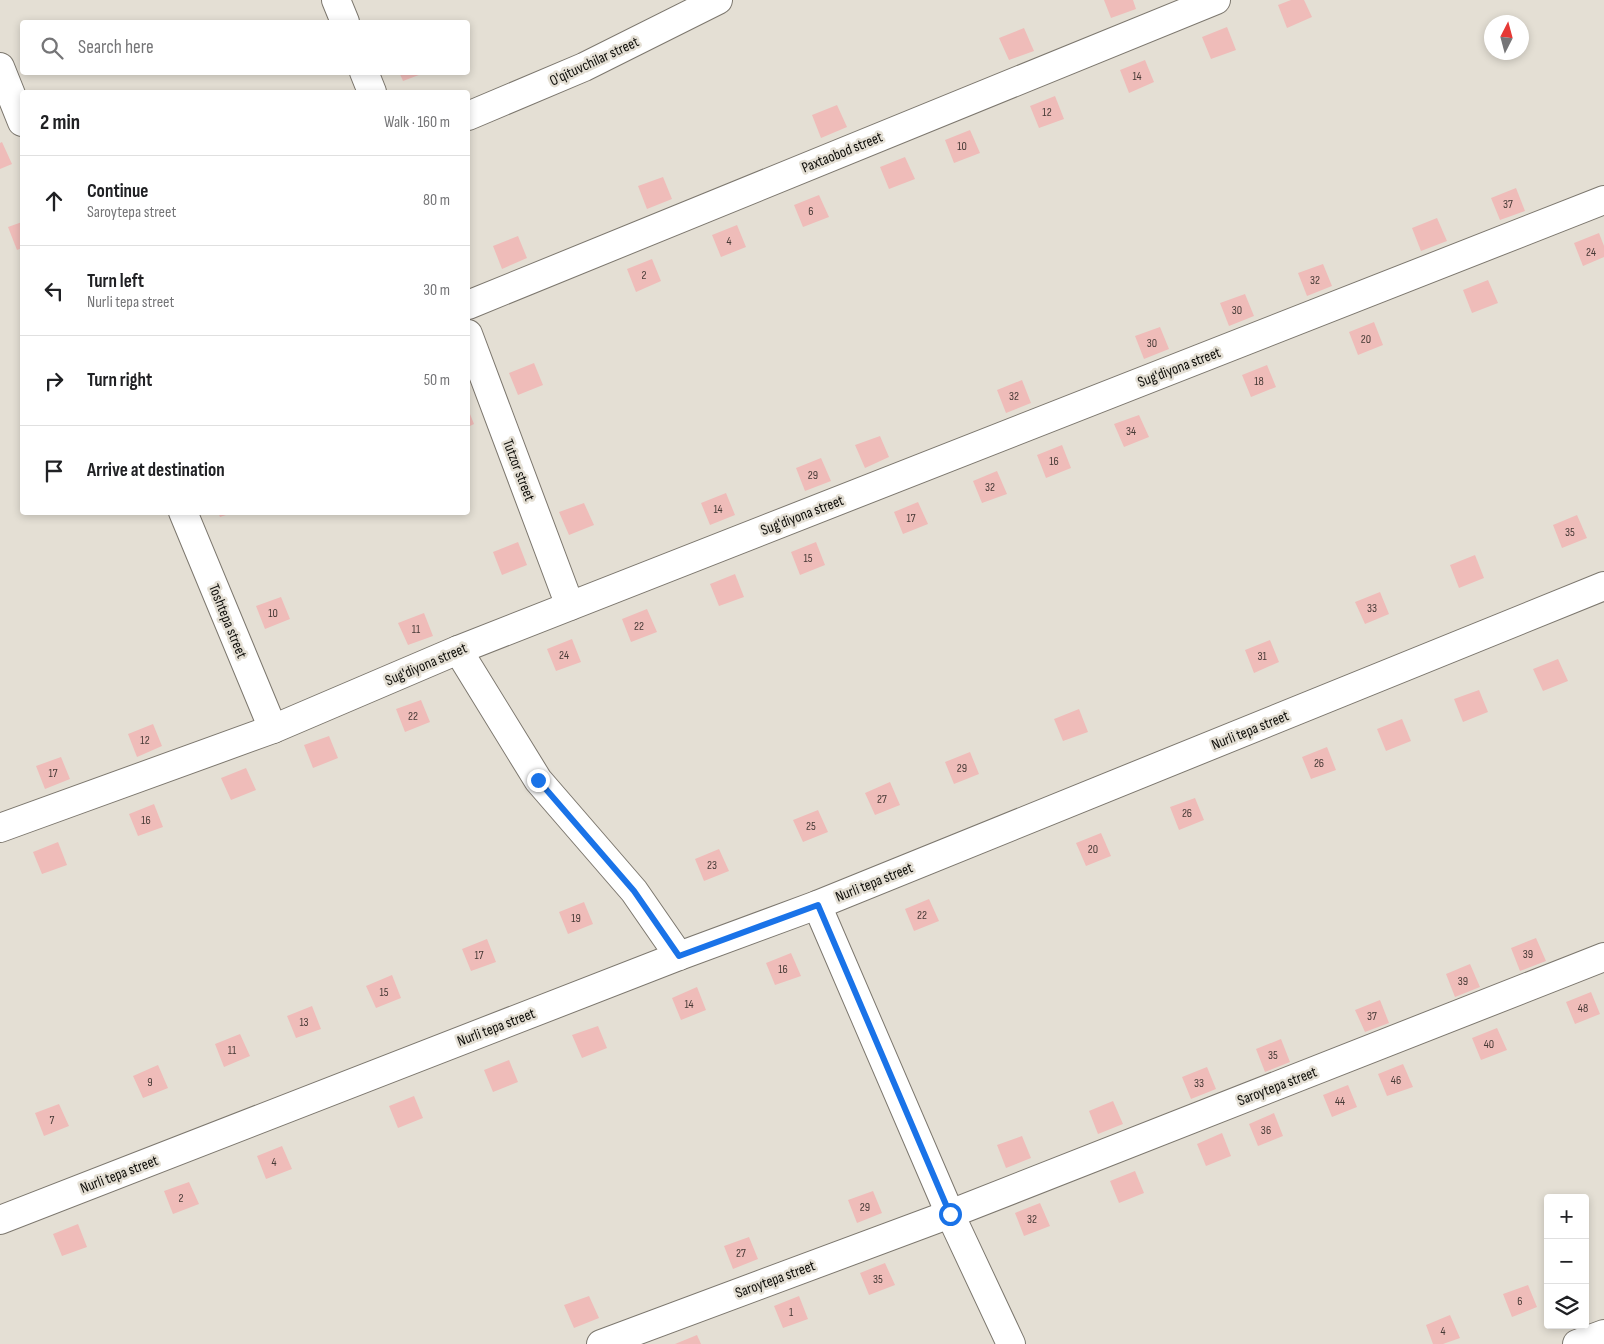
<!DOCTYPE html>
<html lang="en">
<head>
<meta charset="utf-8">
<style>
  :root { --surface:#fff; --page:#f6f6f6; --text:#202124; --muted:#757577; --line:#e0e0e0 }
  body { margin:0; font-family:"Sofia Sans Condensed",sans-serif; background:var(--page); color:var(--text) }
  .controls { position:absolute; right:15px; bottom:15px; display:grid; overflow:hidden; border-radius:5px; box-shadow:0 2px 8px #0003 }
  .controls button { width:45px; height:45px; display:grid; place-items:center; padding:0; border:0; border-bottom:1px solid var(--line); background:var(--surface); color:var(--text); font:25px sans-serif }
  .compass { position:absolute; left:1484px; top:15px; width:45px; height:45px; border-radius:50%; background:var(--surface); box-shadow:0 2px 8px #0003; rotate:6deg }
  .stop { position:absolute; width:15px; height:15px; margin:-11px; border:4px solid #1a73e8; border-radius:50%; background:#fff }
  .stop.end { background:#1a73e8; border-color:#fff; box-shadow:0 1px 5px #0008 }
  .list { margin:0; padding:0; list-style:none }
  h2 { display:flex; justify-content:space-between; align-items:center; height:65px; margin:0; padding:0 20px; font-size:21px }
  h2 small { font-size:16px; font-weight:400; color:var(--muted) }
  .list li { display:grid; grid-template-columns:32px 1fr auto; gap:15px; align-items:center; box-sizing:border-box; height:90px; padding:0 20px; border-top:1px solid var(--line) }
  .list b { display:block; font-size:19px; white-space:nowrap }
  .list p { margin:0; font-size:16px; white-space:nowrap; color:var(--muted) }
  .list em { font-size:16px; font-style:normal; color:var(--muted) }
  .icon { flex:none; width:28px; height:28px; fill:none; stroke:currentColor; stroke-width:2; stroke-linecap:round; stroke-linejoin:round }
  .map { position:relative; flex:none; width:1604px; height:1344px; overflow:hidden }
  .search { position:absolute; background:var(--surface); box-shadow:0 2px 8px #0003; left:20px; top:20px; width:450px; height:55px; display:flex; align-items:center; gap:12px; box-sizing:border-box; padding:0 18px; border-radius:5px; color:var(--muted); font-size:19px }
  .panel { position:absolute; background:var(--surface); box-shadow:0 2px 8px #0003; left:20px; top:90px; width:450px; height:425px; border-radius:5px }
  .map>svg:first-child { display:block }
</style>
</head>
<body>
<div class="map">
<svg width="1604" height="1344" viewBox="0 0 1604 1344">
  <rect width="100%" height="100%" fill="#e4dfd4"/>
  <g fill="#efbcb9">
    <path d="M1104,0H1133L1136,9L1111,18Z"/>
    <path d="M1291,0H1304L1312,17L1287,28L1278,5Z"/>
    <path d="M1227,27L1236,50L1211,59L1202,37Z"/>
    <path d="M1024,28L1034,51L1009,60L999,38Z"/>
    <path d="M1145,60L1154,82L1129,93L1120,70Z"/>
    <path d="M399,72H424V73L403,81Z"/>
    <path d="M1055,96L1064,119L1039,128L1030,106Z"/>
    <path d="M837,105L847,127L821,138L812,115Z"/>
    <path d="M970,130L980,153L954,163L945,140Z"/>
    <path d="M2,142L12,164L0,169V143Z"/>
    <path d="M905,157L915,179L889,189L880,167Z"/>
    <path d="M663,177L672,199L647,209L638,186Z"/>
    <path d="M1516,188L1525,211L1500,220L1491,198Z"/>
    <path d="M819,195L829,217L803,227L794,205Z"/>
    <path d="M1437,218L1447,241L1421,251L1412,228Z"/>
    <path d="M22,222V248L17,250L8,227Z"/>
    <path d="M737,225L746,247L721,257L712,235Z"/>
    <path d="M1599,233L1604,246V257L1583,266L1574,243Z"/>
    <path d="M518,236L527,258L502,269L493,246Z"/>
    <path d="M652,259L661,281L636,292L627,269Z"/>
    <path d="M1323,264L1332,286L1307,296L1298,273Z"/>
    <path d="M1488,280L1498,303L1472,313L1463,290Z"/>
    <path d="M1245,294L1254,316L1229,326L1220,303Z"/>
    <path d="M1374,322L1383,345L1358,355L1349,332Z"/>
    <path d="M1160,327L1169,349L1144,359L1135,336Z"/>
    <path d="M534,363L543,385L518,395L509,373Z"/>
    <path d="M1267,365L1276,387L1251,397L1242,375Z"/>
    <path d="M1022,380L1031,403L1006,413L997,390Z"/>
    <path d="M468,409L474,424L468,427Z"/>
    <path d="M1139,415L1149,437L1124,447L1114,424Z"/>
    <path d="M880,436L889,457L865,468L855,445Z"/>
    <path d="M1062,445L1071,468L1046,478L1037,455Z"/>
    <path d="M821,458L831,481L805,491L796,468Z"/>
    <path d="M997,471L1007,494L982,503L973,481Z"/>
    <path d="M726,493L735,515L710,525L701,503Z"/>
    <path d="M918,502L928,524L903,534L894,512Z"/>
    <path d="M584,503L594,525L569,535L559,512Z"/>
    <path d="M218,512H232V513L220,517Z"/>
    <path d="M1577,515L1587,538L1562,548L1553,525Z"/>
    <path d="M518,542L527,565L502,575L493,552Z"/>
    <path d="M816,542L825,565L800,575L791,552Z"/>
    <path d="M1475,555L1484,578L1459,588L1450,565Z"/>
    <path d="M735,574L744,597L719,606L710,584Z"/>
    <path d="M1380,592L1389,614L1365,624L1355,602Z"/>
    <path d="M281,597L290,619L265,629L256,606Z"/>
    <path d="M647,609L657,632L631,642L622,619Z"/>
    <path d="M424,613L433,636L408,645L398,623Z"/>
    <path d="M572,639L581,662L556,671L547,649Z"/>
    <path d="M1270,640L1279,662L1254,673L1245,650Z"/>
    <path d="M1558,659L1568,681L1543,691L1533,669Z"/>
    <path d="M1479,690L1488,712L1463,722L1454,699Z"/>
    <path d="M421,700L430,722L405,732L396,709Z"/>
    <path d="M1079,709L1088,732L1063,741L1054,719Z"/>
    <path d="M1402,719L1411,741L1386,751L1377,729Z"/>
    <path d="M153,724L162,746L137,757L128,734Z"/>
    <path d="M329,736L338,758L313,768L304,745Z"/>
    <path d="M1327,747L1336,770L1311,779L1302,757Z"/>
    <path d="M970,752L979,774L954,784L945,762Z"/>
    <path d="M61,757L70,779L45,789L36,766Z"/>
    <path d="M246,768L256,790L231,800L221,778Z"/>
    <path d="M890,782L900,805L875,815L865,793Z"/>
    <path d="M1195,798L1204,820L1179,830L1170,807Z"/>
    <path d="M154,804L163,827L138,836L129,814Z"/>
    <path d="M818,810L828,832L803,842L793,820Z"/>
    <path d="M1101,833L1111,856L1086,866L1076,843Z"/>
    <path d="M58,842L67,865L42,874L33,852Z"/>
    <path d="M719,849L729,871L704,881L695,859Z"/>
    <path d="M929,899L939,921L914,931L905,909Z"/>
    <path d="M584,902L593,924L568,934L559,912Z"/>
    <path d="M1536,938L1546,961L1520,971L1511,948Z"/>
    <path d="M487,939L496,962L471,971L462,949Z"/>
    <path d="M791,953L801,976L775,985L766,963Z"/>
    <path d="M1470,964L1480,987L1455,997L1446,974Z"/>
    <path d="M392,975L401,998L376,1008L366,986Z"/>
    <path d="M697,987L706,1010L681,1020L672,998Z"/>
    <path d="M1591,992L1600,1014L1575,1024L1566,1002Z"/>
    <path d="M1380,1000L1389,1023L1365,1032L1355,1010Z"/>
    <path d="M312,1006L321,1029L296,1038L287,1016Z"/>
    <path d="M598,1026L607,1048L582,1058L572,1035Z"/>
    <path d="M1497,1028L1507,1050L1481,1060L1472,1038Z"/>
    <path d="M240,1034L250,1056L224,1067L215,1044Z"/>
    <path d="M1281,1039L1290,1062L1265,1072L1256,1049Z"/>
    <path d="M509,1060L518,1082L493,1092L484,1070Z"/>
    <path d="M1403,1064L1413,1087L1387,1096L1378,1074Z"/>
    <path d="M158,1065L168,1088L143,1098L133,1076Z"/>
    <path d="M1207,1067L1216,1089L1191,1099L1182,1077Z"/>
    <path d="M1348,1085L1357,1107L1332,1117L1323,1095Z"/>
    <path d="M414,1096L423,1118L398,1128L389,1106Z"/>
    <path d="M1113,1101L1123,1124L1098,1134L1089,1111Z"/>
    <path d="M59,1104L69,1126L44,1136L35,1113Z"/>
    <path d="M1274,1113L1283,1136L1258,1146L1249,1124Z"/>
    <path d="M1222,1133L1231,1156L1206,1166L1197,1144Z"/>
    <path d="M1022,1136L1031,1158L1006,1168L997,1145Z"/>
    <path d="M282,1146L292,1169L266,1179L257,1156Z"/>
    <path d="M1135,1171L1144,1193L1119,1203L1110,1181Z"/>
    <path d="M189,1182L199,1204L173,1214L164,1191Z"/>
    <path d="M873,1191L882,1213L857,1223L848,1200Z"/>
    <path d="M1040,1203L1050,1226L1024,1236L1015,1213Z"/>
    <path d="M78,1224L87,1247L62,1256L53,1234Z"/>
    <path d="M749,1237L758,1259L733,1269L724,1246Z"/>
    <path d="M885,1263L895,1285L869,1295L860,1273Z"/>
    <path d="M1528,1285L1537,1307L1512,1317L1503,1294Z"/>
    <path d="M589,1296L599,1318L574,1328L564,1305Z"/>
    <path d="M799,1296L808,1319L783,1328L774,1306Z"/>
    <path d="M1450,1315L1460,1338L1443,1344H1433L1426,1325Z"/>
    <path d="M697,1335L701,1344H675Z"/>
  </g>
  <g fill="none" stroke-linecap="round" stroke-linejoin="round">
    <defs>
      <g id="minor">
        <path d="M336,0L345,22"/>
        <path d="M0,67L22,122"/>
        <path d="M364,72L372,92"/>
        <path d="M468,116L584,67L718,0"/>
        <path d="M468,305L1216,0"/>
        <path d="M468,334L570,606"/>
        <path d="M183,512L273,729"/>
        <path d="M458,650L538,780L634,891L679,956"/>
        <path d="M0,828L273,729L458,650L1604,200"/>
        <path d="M817,905L950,1214L1011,1344"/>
        <path d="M0,1220L679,956L817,905L1604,586"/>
        <path d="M601,1344L950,1214L1604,957"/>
        <path d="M1577,1344L1604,1334"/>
      </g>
    </defs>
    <use href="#minor" stroke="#7c776e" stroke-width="30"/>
    <use href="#minor" stroke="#fff" stroke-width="28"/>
  </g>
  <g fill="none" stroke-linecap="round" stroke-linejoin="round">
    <path stroke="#1a73e8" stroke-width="6" d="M538,780L634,891L679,956L818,905L950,1214"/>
  </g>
  <g text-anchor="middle" stroke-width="5" stroke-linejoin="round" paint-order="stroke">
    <g font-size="12" fill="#473a36">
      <text x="1137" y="80">14</text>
      <text x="1047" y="116">12</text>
      <text x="962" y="150">10</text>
      <text x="1508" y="208">37</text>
      <text x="811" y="215">6</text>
      <text x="729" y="245">4</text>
      <text x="1591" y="256">24</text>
      <text x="644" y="279">2</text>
      <text x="1315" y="284">32</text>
      <text x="1237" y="314">30</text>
      <text x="1366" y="343">20</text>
      <text x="1152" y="347">30</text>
      <text x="1259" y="385">18</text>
      <text x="1014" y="400">32</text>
      <text x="1131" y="435">34</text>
      <text x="1054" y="465">16</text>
      <text x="813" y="479">29</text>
      <text x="990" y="491">32</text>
      <text x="718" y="513">14</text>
      <text x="911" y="522">17</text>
      <text x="1570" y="536">35</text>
      <text x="808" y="562">15</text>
      <text x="1372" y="612">33</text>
      <text x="273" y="617">10</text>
      <text x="639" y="630">22</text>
      <text x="416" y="633">11</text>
      <text x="564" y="659">24</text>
      <text x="1262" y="660">31</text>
      <text x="413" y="720">22</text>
      <text x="145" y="744">12</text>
      <text x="1319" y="767">26</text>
      <text x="962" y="772">29</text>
      <text x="53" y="777">17</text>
      <text x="882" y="803">27</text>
      <text x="1187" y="817">26</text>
      <text x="146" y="824">16</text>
      <text x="811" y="830">25</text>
      <text x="1093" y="853">20</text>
      <text x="712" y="869">23</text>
      <text x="922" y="919">22</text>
      <text x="576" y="922">19</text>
      <text x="1528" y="958">39</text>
      <text x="479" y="959">17</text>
      <text x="783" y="973">16</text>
      <text x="1463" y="985">39</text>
      <text x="384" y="996">15</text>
      <text x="689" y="1008">14</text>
      <text x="1583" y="1012">48</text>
      <text x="1372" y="1020">37</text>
      <text x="304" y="1026">13</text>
      <text x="1489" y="1048">40</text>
      <text x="232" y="1054">11</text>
      <text x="1273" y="1059">35</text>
      <text x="1396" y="1084">46</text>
      <text x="150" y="1086">9</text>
      <text x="1199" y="1087">33</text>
      <text x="1340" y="1105">44</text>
      <text x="52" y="1124">7</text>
      <text x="1266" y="1134">36</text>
      <text x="274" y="1166">4</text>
      <text x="181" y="1202">2</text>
      <text x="865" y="1211">29</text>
      <text x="1032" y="1223">32</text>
      <text x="741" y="1257">27</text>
      <text x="878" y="1283">35</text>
      <text x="1520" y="1305">6</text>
      <text x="791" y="1316">1</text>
      <text x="1443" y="1335">4</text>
    </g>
    <g font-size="15" fill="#0f0e0a" stroke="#e4dfd4">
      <text transform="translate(594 61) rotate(-25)" y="5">O'qituvchilar street</text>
      <text transform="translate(842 152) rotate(-22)" y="5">Paxtaobod street</text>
      <text transform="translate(1179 367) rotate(-21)" y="5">Sug'diyona street</text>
      <text transform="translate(519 470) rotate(69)" y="5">Tutzor street</text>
      <text transform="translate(802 515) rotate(-21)" y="5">Sug'diyona street</text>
      <text transform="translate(228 621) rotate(68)" y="5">Toshtepa street</text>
      <text transform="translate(426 664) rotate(-23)" y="5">Sug'diyona street</text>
      <text transform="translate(1250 730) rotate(-22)" y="5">Nurli tepa street</text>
      <text transform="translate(874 882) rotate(-22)" y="5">Nurli tepa street</text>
      <text transform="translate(496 1027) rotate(-21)" y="5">Nurli tepa street</text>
      <text transform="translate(1277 1086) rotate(-21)" y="5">Saroytepa street</text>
      <text transform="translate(119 1174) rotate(-21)" y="5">Nurli tepa street</text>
      <text transform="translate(775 1279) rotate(-20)" y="5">Saroytepa street</text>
    </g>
  </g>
</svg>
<div class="controls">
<button>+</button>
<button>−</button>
<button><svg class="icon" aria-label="layers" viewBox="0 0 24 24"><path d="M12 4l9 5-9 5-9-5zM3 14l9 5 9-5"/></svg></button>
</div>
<svg class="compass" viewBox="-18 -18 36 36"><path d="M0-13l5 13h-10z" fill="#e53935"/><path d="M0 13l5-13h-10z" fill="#757577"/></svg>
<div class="stop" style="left:950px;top:1214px"></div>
<div class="stop end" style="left:538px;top:780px"></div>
<div class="search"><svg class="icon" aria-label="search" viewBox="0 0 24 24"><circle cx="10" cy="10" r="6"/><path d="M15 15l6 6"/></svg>Search here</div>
<section class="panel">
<h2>2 min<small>Walk · 160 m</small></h2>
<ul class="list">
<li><svg class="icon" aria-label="ahead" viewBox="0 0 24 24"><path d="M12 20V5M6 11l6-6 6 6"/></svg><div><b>Continue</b><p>Saroytepa street</p></div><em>80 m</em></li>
<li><svg class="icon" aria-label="left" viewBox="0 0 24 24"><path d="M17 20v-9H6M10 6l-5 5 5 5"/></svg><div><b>Turn left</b><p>Nurli tepa street</p></div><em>30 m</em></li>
<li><svg class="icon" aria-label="right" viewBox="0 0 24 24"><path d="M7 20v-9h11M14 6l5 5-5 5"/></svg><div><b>Turn right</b></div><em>50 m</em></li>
<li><svg class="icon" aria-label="arrive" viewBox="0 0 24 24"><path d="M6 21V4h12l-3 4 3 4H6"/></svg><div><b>Arrive at destination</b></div></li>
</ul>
</section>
</div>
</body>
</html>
